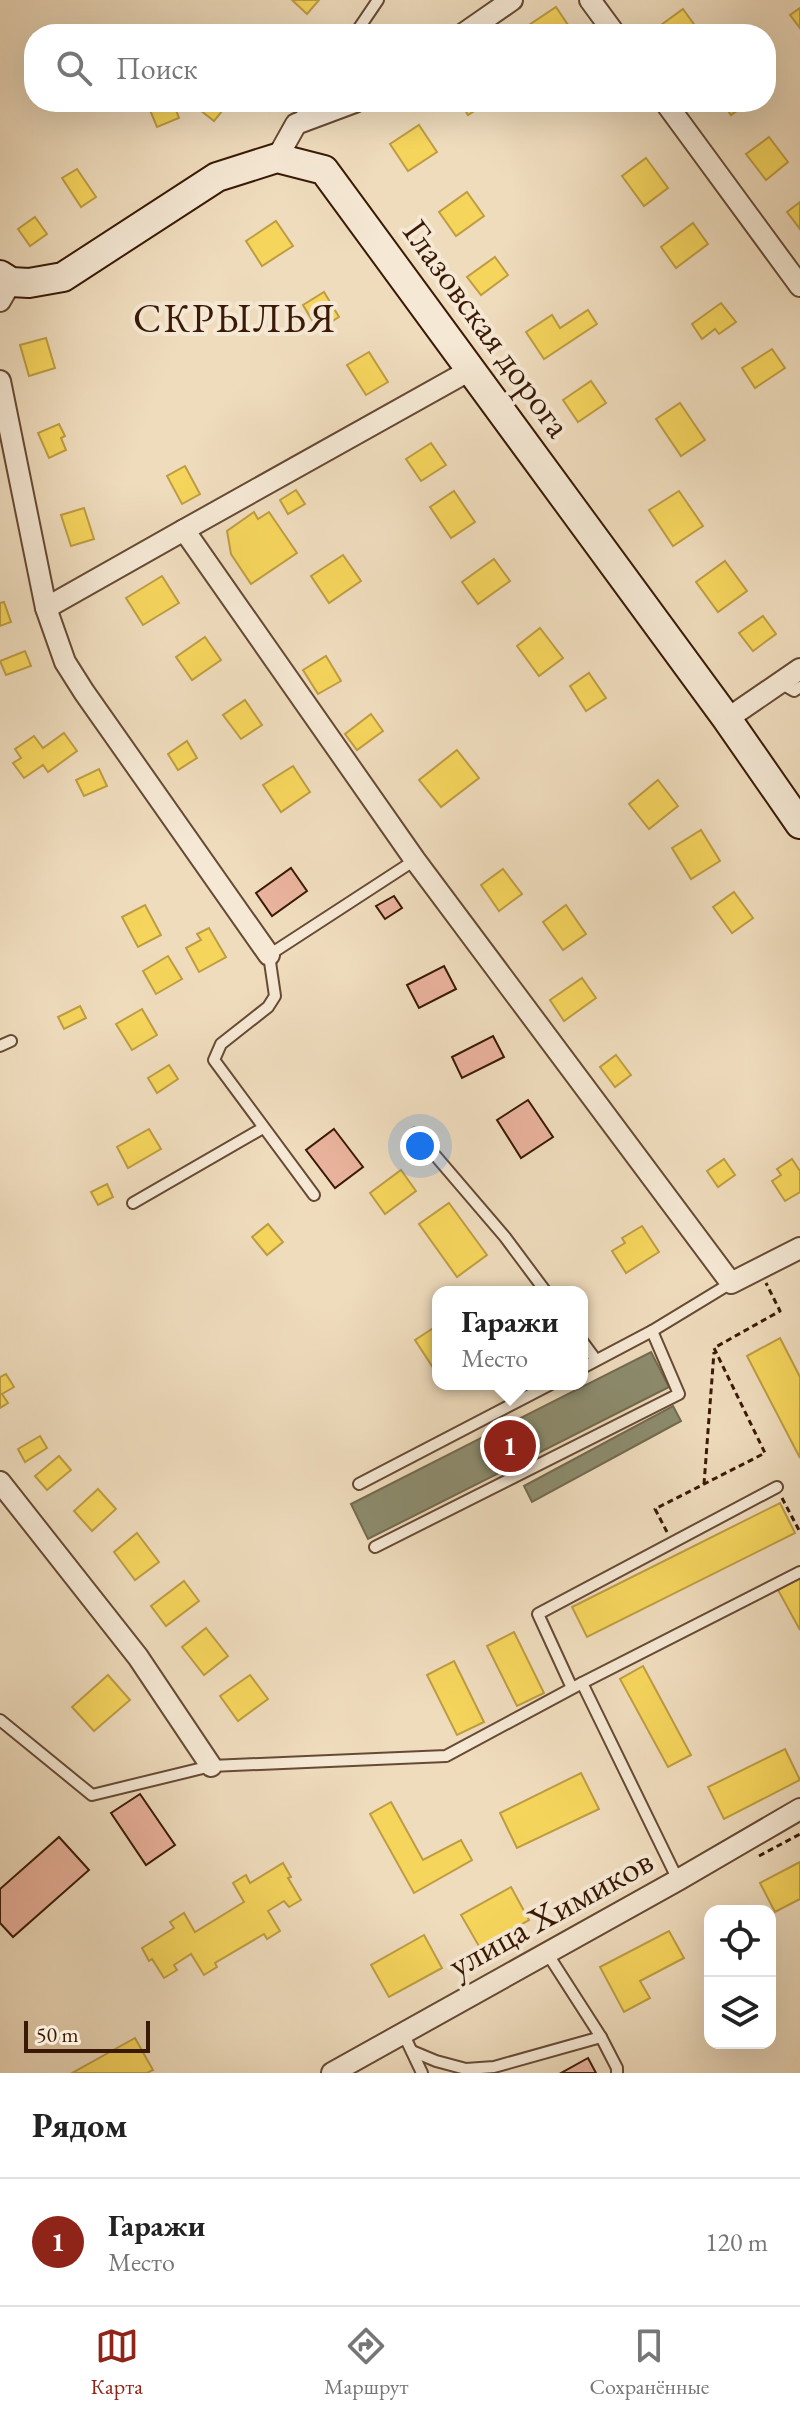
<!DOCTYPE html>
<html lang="ru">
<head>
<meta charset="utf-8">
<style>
  :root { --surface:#fff; --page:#f2f2f2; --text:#222; --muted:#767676; --line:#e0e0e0; --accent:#8f2418 }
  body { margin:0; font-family:"EB Garamond",serif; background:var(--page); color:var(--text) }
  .controls { position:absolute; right:24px; bottom:24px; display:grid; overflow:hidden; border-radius:16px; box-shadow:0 8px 32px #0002 }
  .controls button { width:72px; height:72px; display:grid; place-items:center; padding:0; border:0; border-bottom:2px solid var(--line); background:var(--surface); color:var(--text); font:40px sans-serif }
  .scale { position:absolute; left:24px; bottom:20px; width:126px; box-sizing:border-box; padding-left:8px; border:4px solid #3a1a06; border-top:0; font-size:22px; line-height:28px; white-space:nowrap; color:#3a1a06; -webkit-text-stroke:6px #f5e8d4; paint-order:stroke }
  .you { position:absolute; left:420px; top:1146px; width:28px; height:28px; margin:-20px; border:6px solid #fff; border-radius:50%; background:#1a73e8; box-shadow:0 0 0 12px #1a73e833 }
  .badge { display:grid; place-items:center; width:52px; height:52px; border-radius:50%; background:var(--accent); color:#fff; font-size:26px; font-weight:700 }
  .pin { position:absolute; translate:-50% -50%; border:4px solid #fff; box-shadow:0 2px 8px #0006 }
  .popup { position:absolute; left:432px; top:1286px; width:156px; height:104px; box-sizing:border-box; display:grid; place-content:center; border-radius:16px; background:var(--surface); filter:drop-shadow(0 2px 6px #0005); font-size:26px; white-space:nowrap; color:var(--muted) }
  .popup b { font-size:30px; color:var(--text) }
  .popup::after { content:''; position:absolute; left:50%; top:100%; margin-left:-16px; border:16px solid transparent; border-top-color:var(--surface) }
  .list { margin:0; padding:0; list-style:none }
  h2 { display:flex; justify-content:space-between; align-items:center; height:104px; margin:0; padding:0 32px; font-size:34px }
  h2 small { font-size:26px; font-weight:400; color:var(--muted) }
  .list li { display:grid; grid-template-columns:52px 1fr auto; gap:24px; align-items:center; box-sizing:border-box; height:128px; padding:0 32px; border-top:2px solid var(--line) }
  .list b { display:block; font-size:30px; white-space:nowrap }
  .list p { margin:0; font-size:26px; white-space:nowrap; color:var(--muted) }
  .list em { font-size:26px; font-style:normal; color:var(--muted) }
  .icon { flex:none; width:44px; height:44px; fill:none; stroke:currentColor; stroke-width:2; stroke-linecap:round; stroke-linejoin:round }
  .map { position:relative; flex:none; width:800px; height:2073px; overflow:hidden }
  .search { position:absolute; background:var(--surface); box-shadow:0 8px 32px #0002; left:24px; right:24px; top:24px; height:88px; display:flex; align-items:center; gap:20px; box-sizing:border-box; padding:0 28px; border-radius:32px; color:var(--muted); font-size:30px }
  .sheet { height:232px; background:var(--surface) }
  nav { display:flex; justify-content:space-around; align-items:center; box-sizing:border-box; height:112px; border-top:2px solid var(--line); background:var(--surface); font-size:22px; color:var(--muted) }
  nav a { display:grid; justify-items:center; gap:4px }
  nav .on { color:var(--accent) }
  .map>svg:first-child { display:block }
</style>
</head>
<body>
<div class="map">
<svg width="800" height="2073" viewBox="0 0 800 2073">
  <rect width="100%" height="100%" fill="#efdcbd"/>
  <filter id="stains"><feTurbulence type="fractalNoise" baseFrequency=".0025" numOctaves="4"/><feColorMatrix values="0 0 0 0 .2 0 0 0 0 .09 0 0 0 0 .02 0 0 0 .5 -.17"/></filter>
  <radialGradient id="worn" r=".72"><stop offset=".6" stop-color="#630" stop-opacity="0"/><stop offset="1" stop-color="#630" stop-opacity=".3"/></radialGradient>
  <g fill="#f6d55c" stroke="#be9d42" stroke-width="2">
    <path d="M292,0H319L307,14Z"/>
    <path d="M556,7L570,28L560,34H535L529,25Z"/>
    <path d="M800,8V28L790,15Z"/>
    <path d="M683,9L701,34H651L650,33Z"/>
    <path d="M173,102L179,118L157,127L150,110Z"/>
    <path d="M190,102H221L226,106L214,121Z"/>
    <path d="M460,102H488L468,115Z"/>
    <path d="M722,102H749L731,115Z"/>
    <path d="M419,125L437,152L408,171L390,144Z"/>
    <path d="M769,137L788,162L766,180L746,154Z"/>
    <path d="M646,158L668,188L644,206L622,176Z"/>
    <path d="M77,169L96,197L81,207L62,178Z"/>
    <path d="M467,192L484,216L456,236L439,212Z"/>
    <path d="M800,202V229L787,212Z"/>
    <path d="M35,217L47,234L30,246L18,229Z"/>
    <path d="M276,221L293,246L262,266L246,241Z"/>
    <path d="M693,223L708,244L676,268L661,247Z"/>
    <path d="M495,257L508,275L481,295L467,277Z"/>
    <path d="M324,292L339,317L318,330L303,305Z"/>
    <path d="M721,303L736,322L719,334L715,329L702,339L692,324Z"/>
    <path d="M588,310L597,324L544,359L526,332L552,315L560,328Z"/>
    <path d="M46,338L55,368L29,376L20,345Z"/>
    <path d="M772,349L785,368L755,388L742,368Z"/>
    <path d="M369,352L388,382L366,395L347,365Z"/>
    <path d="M591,381L606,403L578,422L563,400Z"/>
    <path d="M680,403L705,440L681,456L656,419Z"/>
    <path d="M59,424L65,436L61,438L66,450L49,458L38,433Z"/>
    <path d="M431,443L446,465L421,481L406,459Z"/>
    <path d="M185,466L200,494L182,504L167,476Z"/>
    <path d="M296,490L305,504L288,514L280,500Z"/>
    <path d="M454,491L475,522L451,538L430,507Z"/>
    <path d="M679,491L703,526L673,546L649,510Z"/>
    <path d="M84,508L94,539L71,546L61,515Z"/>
    <path d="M254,512L258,519L269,512L297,553L251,584L231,554L227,531Z"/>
    <path d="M343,555L361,581L329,603L311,576Z"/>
    <path d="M494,559L510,581L478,604L462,582Z"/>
    <path d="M725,561L747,591L718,612L696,582Z"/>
    <path d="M162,576L179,603L143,625L126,598Z"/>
    <path d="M4,602L11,622L0,626V603Z"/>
    <path d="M763,616L776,634L753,651L739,633Z"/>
    <path d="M540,628L563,658L539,676L517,646Z"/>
    <path d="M205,637L221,660L192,680L176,657Z"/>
    <path d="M25,651L31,666L6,675L0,661Z"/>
    <path d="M326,656L341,681L318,694L303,670Z"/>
    <path d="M589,673L606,698L586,711L570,686Z"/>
    <path d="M245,700L262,725L241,739L223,715Z"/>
    <path d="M371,714L383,731L357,750L345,734Z"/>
    <path d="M64,733L77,751L48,772L43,765L24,778L13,763L21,758L15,749L34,736L43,748Z"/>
    <path d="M187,741L197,758L178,770L168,754Z"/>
    <path d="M457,750L479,778L441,807L419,780Z"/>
    <path d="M293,766L310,792L281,812L263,785Z"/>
    <path d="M99,769L107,786L84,796L76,780Z"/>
    <path d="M658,780L678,806L649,829L629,804Z"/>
    <path d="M701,830L720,861L691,879L672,848Z"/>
    <path d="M503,869L522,894L499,911L481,885Z"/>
    <path d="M734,892L753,918L732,933L713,907Z"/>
    <path d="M145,905L161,935L138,947L122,917Z"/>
    <path d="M566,905L586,934L563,950L543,922Z"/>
    <path d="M209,928L226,957L199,972L186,948L201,940L197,934Z"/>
    <path d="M168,956L182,979L156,994L143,971Z"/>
    <path d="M582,978L596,998L564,1021L550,1000Z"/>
    <path d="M80,1006L86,1018L64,1029L58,1017Z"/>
    <path d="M142,1009L157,1035L132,1050L116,1024Z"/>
    <path d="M616,1055L631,1075L615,1087L600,1067Z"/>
    <path d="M169,1065L178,1079L157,1093L148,1078Z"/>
    <path d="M149,1129L161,1149L128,1168L117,1147Z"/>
    <path d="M724,1159L735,1175L718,1187L707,1171Z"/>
    <path d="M792,1159L800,1171V1192L785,1201L772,1181L781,1175L777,1169Z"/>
    <path d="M401,1170L416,1191L385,1214L370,1193Z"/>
    <path d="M107,1184L113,1197L98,1205L91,1192Z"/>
    <path d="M449,1203L487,1255L457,1277L419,1224Z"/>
    <path d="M268,1224L283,1242L267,1255L252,1237Z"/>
    <path d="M642,1226L659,1252L626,1273L612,1251L625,1243L622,1238Z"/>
    <path d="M438,1325V1362L432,1366L415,1340Z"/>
    <path d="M780,1338L800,1377V1458L747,1356Z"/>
    <path d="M6,1374L14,1387L2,1394L8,1403L0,1408V1377Z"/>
    <path d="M40,1436L47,1448L25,1462L18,1449Z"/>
    <path d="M59,1456L71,1470L47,1490L35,1476Z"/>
    <path d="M98,1489L116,1509L92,1531L74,1511Z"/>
    <path d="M780,1503L795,1533L587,1637L572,1607Z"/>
    <path d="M137,1533L159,1562L135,1580L114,1552Z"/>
    <path d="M800,1578V1630L778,1590Z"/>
    <path d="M184,1581L199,1601L166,1626L151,1606Z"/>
    <path d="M206,1628L228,1656L204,1675L182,1647Z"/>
    <path d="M514,1632L544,1693L517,1706L487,1646Z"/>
    <path d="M454,1661L484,1722L457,1735L427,1675Z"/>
    <path d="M643,1666L691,1755L668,1767L620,1679Z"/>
    <path d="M108,1675L130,1700L94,1731L72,1707Z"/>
    <path d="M250,1675L268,1699L238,1721L220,1696Z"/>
    <path d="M785,1749L800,1780L724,1819L708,1787Z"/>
    <path d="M581,1773L599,1809L517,1848L500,1813Z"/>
    <path d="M391,1802L423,1860L461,1840L472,1860L414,1893L370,1814Z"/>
    <path d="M800,1862V1899L775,1912L760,1883Z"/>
    <path d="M283,1863L291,1877L288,1878L301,1900L289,1907L284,1901L268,1911L280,1931L267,1939L264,1934L215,1963L217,1967L204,1975L191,1954L174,1965L177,1970L164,1978L152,1959L149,1961L142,1948L174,1928L170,1922L184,1913L195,1932L244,1902L233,1883L246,1875L250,1883Z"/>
    <path d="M511,1887L529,1920L480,1948L461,1915Z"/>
    <path d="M669,1931L684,1958L640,1981L650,1998L624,2012L600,1967Z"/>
    <path d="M424,1935L442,1968L389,1997L371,1965Z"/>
    <path d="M135,2038L153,2070L147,2073H72Z"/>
  </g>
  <g fill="#8c8c6e" stroke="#736a4f" stroke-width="2">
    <path d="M651,1352L669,1387L368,1539L351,1504Z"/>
    <path d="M673,1406L681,1421L532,1502L524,1486Z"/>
  </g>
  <g fill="#e9b29c" stroke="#3a1a06" stroke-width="2">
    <path d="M291,868L307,891L272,916L256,893Z"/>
    <path d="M394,896L402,908L385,919L376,906Z"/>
    <path d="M444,966L456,989L419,1008L407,985Z"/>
    <path d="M493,1036L504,1057L462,1078L452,1057Z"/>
    <path d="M528,1100L553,1137L521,1158L497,1120Z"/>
    <path d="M334,1129L363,1167L335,1188L306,1150Z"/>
    <path d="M140,1794L175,1845L146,1865L111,1813Z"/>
    <path d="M59,1837L89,1870L13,1937L0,1923V1889Z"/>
    <path d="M588,2058L596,2073H561Z"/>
  </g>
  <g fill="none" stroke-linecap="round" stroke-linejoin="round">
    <defs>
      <g id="lane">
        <path d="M355,34L378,0"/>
        <path d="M299,119L311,102"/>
        <path d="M780,683L794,691L800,687"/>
        <path d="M0,1046L11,1041"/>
        <path d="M416,1133L505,1237L546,1292"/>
        <path d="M314,1195L214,1060L221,1044L268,1007L275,996L269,955L415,860"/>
        <path d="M133,1203L263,1128"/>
        <path d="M582,1341L596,1360"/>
        <path d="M582,1368L652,1331L731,1283"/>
        <path d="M359,1484L551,1384"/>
        <path d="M375,1547L679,1394L652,1331"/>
        <path d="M572,1688L538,1614L777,1487"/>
        <path d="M0,1720L92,1795L211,1766L446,1756L582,1683"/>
        <path d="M678,1880L582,1683L800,1572"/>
        <path d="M547,1953L601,2037L617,2068V2073"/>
        <path d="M403,2033L422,2073"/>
        <path d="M412,2051L436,2061L466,2069L494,2067L601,2037"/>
      </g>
      <g id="street">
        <path d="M590,0L615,34"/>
        <path d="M463,34L512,0"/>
        <path d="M665,102L800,286"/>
        <path d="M277,158L296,124L355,102"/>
        <path d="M0,301L11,282"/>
        <path d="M0,381L46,608L65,662L84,692L269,955"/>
        <path d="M184,530L472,369"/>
        <path d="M46,608L184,530L415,860L731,1283L800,1248"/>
        <path d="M727,719L800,669"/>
        <path d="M0,1482L138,1657L211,1766"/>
        <path d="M332,2073L678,1880L800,1809"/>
      </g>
      <path id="secondary" d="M0,275L11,282L29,283L63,277L217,177L277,158L324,170L727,719L800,824"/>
    </defs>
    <use href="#lane" stroke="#674a34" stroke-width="14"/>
    <use href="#street" stroke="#674a34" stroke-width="24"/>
    <use href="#secondary" stroke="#3a1a06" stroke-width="32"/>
    <g stroke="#3a1a06" stroke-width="3" stroke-dasharray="6 4" stroke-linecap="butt">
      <path d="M704,1484L714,1352"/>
      <path d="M782,1498L800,1532"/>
      <path d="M667,1532L655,1509L765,1453L714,1348L780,1311L766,1283"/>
      <path d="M759,1856L800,1834"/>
    </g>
    <use href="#lane" stroke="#f5e8d4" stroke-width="10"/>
    <use href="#street" stroke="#f5e8d4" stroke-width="20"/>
    <use href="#secondary" stroke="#f5e8d4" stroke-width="28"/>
  </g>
  <g text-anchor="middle" stroke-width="8" stroke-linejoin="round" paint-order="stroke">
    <g font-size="36" fill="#3a1a06" stroke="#f5e8d4">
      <text transform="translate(488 328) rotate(54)" y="13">Глазовская дорога</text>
      <text transform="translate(550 1912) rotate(-29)" y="13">улица Химиков</text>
    </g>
    <g font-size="40" letter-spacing="2" fill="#3a1a06" stroke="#f5e8d4">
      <text x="235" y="332">СКРЫЛЬЯ</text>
    </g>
  </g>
  <rect width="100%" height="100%" filter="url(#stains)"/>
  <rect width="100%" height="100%" fill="url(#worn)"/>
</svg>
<div class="controls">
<button><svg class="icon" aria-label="locate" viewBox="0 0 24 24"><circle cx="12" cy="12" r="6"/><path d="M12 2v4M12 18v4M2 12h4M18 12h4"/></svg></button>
<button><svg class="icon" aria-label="layers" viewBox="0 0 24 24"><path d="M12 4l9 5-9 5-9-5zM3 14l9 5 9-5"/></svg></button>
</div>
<div class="scale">50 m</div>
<div class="you"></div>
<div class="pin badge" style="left:510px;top:1446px">1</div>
<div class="popup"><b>Гаражи</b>Место</div>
<div class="search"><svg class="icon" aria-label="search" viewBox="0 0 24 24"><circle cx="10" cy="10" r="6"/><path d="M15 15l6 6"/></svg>Поиск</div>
</div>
<section class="sheet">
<h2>Рядом<small></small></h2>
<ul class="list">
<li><span class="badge">1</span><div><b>Гаражи</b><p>Место</p></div><em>120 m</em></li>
</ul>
</section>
<nav>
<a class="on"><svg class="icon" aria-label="map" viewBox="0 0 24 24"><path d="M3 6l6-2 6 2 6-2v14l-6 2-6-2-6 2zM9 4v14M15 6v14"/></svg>Карта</a>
<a><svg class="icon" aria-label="directions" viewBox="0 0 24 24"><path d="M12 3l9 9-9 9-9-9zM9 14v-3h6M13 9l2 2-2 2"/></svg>Маршрут</a>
<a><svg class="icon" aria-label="saved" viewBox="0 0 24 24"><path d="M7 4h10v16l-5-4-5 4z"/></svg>Сохранённые</a>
</nav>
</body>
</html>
